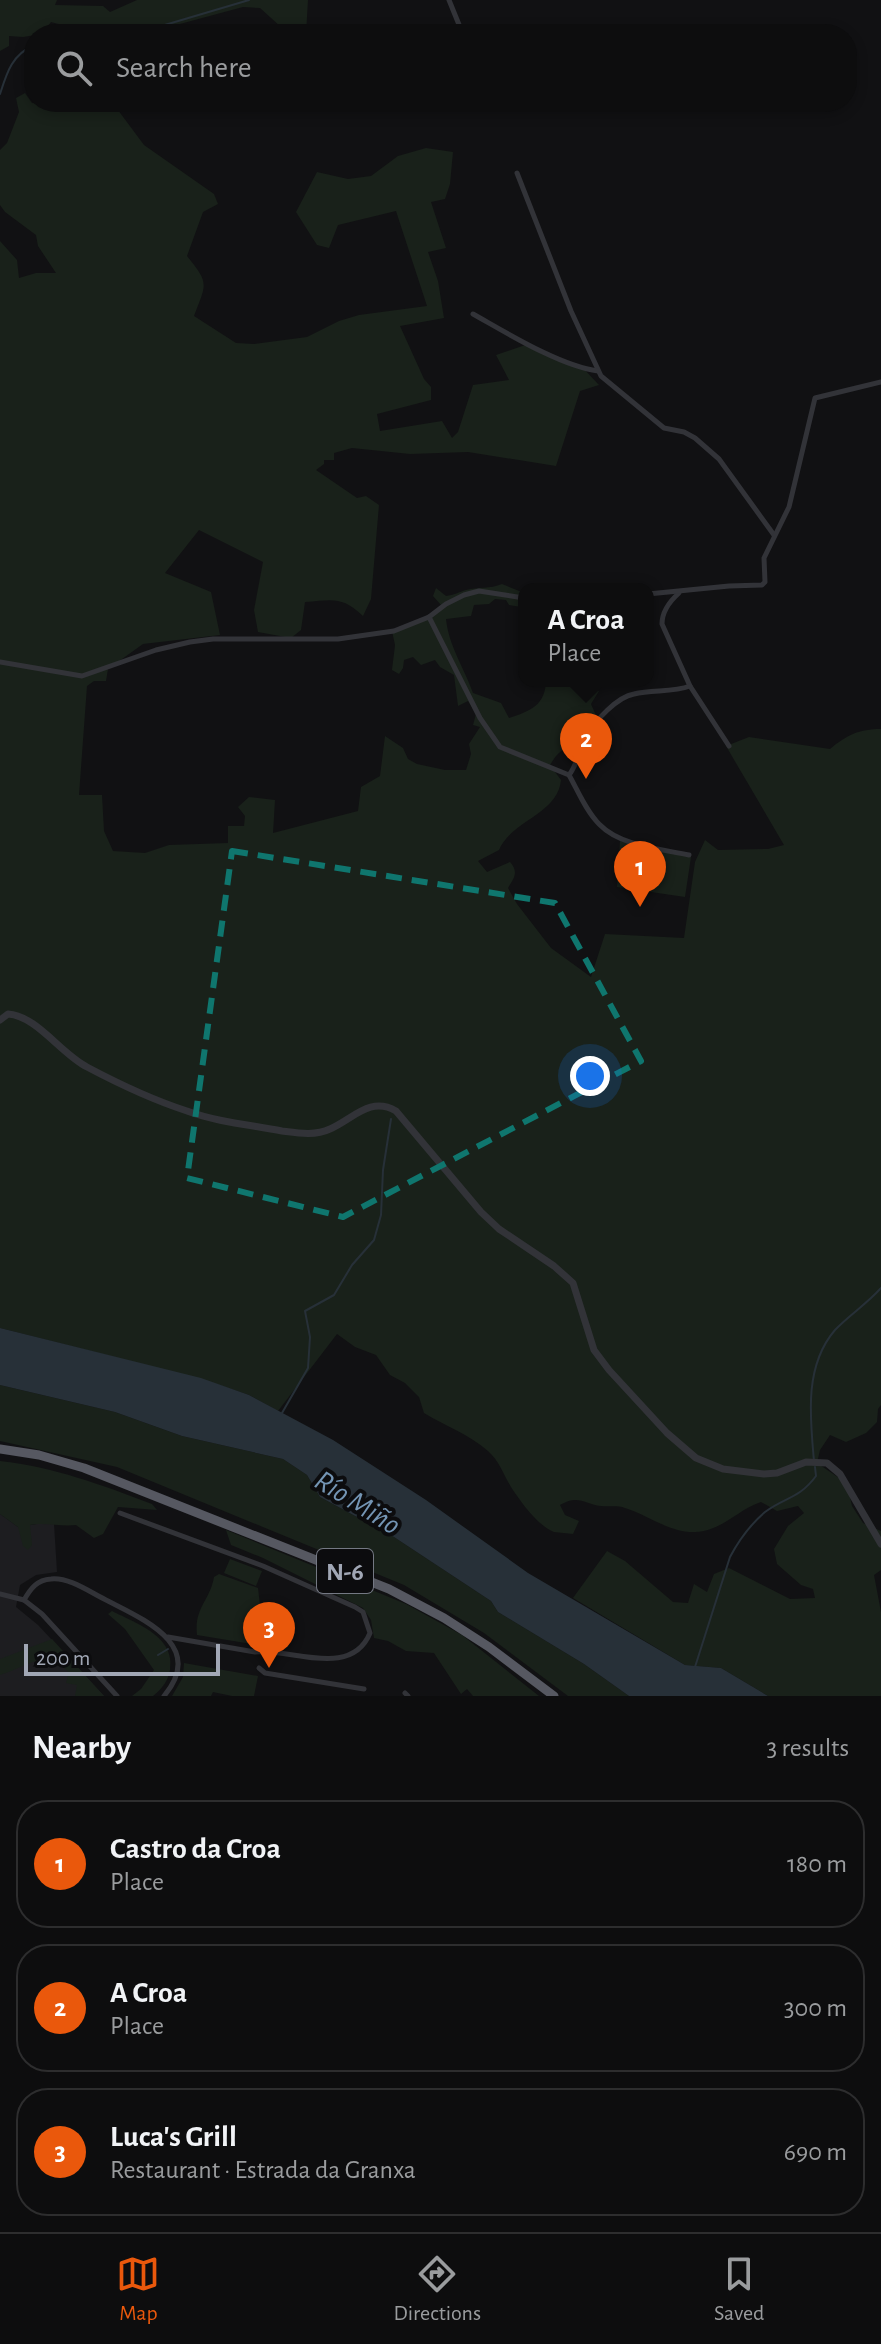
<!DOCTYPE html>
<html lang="en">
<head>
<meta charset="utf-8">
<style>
  :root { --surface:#0d0d0e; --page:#1b1b1c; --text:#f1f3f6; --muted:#9a9c9e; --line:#2d2d2e; --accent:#ea580c }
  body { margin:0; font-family:"Alegreya Sans",sans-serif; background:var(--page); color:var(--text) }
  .scale { position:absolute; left:24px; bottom:20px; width:196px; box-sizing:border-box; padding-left:8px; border:4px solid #a1a7b5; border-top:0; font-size:22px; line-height:28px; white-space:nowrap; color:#a1a7b5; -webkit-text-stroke:6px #0c0c0e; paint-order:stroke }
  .you { position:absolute; left:590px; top:1076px; width:28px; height:28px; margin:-20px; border:6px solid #fff; border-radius:50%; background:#1a73e8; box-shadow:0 0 0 12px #1a73e833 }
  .badge { display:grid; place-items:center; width:52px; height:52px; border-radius:50%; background:var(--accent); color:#fff; font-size:26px; font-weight:700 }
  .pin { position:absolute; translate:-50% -66px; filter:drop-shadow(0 2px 4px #0008) }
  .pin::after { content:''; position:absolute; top:42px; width:28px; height:24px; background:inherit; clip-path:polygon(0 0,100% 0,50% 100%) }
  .popup { position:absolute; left:518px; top:583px; width:136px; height:104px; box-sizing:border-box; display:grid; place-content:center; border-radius:16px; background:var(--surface); filter:drop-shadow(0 2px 6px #0005); font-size:26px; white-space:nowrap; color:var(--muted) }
  .popup b { font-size:30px; color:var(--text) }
  .popup::after { content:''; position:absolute; left:50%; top:100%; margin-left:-16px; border:16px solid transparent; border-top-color:var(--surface) }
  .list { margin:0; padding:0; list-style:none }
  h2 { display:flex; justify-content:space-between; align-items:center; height:104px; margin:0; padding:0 32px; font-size:34px }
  h2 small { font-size:26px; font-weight:400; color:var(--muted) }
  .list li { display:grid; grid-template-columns:52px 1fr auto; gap:24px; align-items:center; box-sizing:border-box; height:128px; margin:0 16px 16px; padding:0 16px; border:2px solid var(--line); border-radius:32px }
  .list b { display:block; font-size:30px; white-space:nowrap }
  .list p { margin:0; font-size:26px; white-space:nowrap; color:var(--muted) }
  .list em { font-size:26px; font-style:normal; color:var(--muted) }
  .icon { flex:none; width:44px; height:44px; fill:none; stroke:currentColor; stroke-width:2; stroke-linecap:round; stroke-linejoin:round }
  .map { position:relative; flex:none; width:881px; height:1696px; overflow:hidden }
  .search { position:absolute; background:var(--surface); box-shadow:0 4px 12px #0003; left:24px; right:24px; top:24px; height:88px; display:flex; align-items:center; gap:20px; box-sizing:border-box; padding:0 28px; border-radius:32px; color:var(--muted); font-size:30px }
  .sheet { height:536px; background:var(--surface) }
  nav { display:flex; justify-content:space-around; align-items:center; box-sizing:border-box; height:112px; border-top:2px solid var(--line); background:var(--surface); font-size:22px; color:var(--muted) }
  nav a { display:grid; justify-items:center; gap:4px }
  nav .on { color:var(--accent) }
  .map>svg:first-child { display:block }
</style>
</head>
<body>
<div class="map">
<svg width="881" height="1696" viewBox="0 0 881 1696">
  <rect width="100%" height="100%" fill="#111113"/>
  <path fill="#1d1d20" d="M0,1514L18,1527L49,1522L54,1524L57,1572L36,1575L20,1585L16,1607L38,1625L104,1696H0Z"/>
  <g fill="#19211a">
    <path d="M0,0H57L55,5L103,6L110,12L137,0H308L306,34H276L281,27L260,8L243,7L165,28L134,31L131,34H96L51,22L42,34L23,37L9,36V46L0,51Z"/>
    <path d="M25,93L32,103L57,105L64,112L68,102H112L144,145L214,194L218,204L203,212L187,256C210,284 206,284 194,316L236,343L254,344L307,337L339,321L359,315L427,306L396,211L338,225L329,248L317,245L296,212L317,172L348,179L371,176L398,156L426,148L453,152L450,184L445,199L431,202L446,248L428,252L438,281L444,318L400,326L424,379L431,387V400L377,414L380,431L442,421L452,438L458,432L473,385L509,380L496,355L528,344L583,368L599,385L580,391L556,466L468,452L410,454L352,448L334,453V460H324V464L316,470L357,498L366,496L379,505L371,599L363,616C342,596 333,600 305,602L301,630L291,638L258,632L254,610L263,562L199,530L165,573L211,592L220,635L143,644L108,669L106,681H94L87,686L79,795H102L104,831L113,851L145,853L169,845L228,843V826H244L245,816L238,807L249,797L275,800L273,833L358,811L361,787L380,776L385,736L403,748L408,759L417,764L445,770H466L471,754L469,744L480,727L473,725L476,714L468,701L458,706L454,675L440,667L435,660L421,665L413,657L404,660L403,668L399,674L392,670L395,645L392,631L435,613L441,605L433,596L436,588L446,596C454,595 459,592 466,590C478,587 490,589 502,584L524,593L521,607L509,605L506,600L495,599L489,604L474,605L471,616L446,619C449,647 464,667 473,693L501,703L509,718C530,711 545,706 546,681H581L599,691L591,704L598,720L579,747C563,746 558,752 550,765L561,780C558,814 512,820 499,850L478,861L487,872L510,862C519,872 514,878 508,888L517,904L551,948L591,977L605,934L684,938L695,862L705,840L718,850L768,849L784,845L726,746L749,737L830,749C847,735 859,729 881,729V1405L878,1409L877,1422L866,1433L846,1442L830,1435L820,1450L817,1463L842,1480L849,1493L852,1506L863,1523L881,1531V1570L874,1575L881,1612V1696H768L721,1668L685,1665L573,1598L607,1551L625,1561L673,1602L688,1603L694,1584L707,1592L714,1574L729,1568L790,1599L815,1598L813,1589L801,1585L777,1564L774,1549L788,1526L804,1513L798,1506L777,1511L761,1502C737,1510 722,1531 695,1532C670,1533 648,1515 625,1508C618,1505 609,1507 601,1506C584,1504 579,1494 560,1505L565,1515L579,1521L573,1534C567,1533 560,1533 554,1532C538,1526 520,1501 511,1487C503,1474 500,1462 488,1451C467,1433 447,1427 424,1413L419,1397L405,1383L390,1375L376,1355L355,1347L337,1334L278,1411L249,1395L201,1379L0,1328V241L17,260L19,278L36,273H56L38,246L36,235L5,212L0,205V150L7,143L19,112L16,98Z"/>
    <path d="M620,841L691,857L685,897L617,887Z"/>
    <path d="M0,1385L115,1412L182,1436L283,1459L307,1475L320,1497L394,1537L491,1601L498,1612L584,1664L629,1696H568L484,1633L404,1585L117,1467L0,1441Z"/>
    <path d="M0,1461C54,1467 102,1485 152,1504L157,1510L118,1507L103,1534L94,1538L76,1525C60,1527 47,1522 30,1525L32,1545L28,1550L23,1546L18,1527L0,1514Z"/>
    <path d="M226,1530L406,1604L462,1635L539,1696H473L467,1689L461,1694L434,1653L406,1651L388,1641L374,1638L371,1620L363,1608L263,1558L231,1545Z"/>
    <path d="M230,1559L262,1571L256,1586L224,1573Z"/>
    <path d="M219,1574L258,1588L264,1640L263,1646L197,1635C194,1607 210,1601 214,1577Z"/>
    <path d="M112,1611C135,1623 176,1636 170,1670C168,1681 162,1689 153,1696H132L141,1689L154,1670L125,1629L108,1614Z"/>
    <path d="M52,1639L104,1696H75L77,1685L66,1683L69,1672C42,1648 28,1667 0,1675V1659Z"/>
    <path d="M184,1663L258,1676L254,1696H232L213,1692L211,1696H172L183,1677Z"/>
  </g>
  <path fill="#273038" d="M0,1328L201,1378L249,1395L333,1440L426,1500L528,1573L685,1665L721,1668L768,1696H629L584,1664L498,1612L491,1601L394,1537L320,1497L307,1475L283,1459L182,1436L115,1412L0,1385Z"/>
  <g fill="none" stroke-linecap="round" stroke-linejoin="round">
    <g stroke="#273038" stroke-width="2">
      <path d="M145,34L158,27L249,0"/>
      <path d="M0,94C7,72 12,55 34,45"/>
      <path d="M282,1413L308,1368L310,1337L305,1311L334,1295L352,1265L374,1240L381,1215L383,1170L391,1119"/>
      <path d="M814,1461C810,1417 804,1366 835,1330C849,1315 867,1304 881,1288"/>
      <path d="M158,1655L168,1649"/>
      <path d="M695,1667L730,1557C739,1540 751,1524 765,1512C785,1497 799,1499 816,1476L815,1467"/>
    </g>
    <g stroke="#323338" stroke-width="5">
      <path d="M449,0L462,32"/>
      <path d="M517,173L571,311L601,376L664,428L684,432L695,438L719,459L774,535"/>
      <path d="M473,314C507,333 560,366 598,371"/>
      <path d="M679,593C670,601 662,611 662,624L690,686L729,746"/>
      <path d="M648,594L729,586L762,585L765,582L764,558L789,507L815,398L881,382"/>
      <path d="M429,617L480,718L500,747L569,775C578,764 579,748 587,735C596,720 617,697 634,694C652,689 672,693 690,686"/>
      <path d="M0,662L82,676L156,650L190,642L213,639H338L394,631L429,617L446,604L464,595L479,591L524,598"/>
      <path d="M569,775C578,791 586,811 599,824C620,846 660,849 689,855"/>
      <path d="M120,1513L263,1566L355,1607L363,1612L370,1633C351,1679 291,1648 255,1652L168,1637"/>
      <path d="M0,1594L24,1600L42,1614L117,1696"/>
      <path d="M24,1600C31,1588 37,1580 51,1579C70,1577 91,1593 108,1601C145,1620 206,1646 164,1696"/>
      <path d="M259,1668L265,1673L364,1689"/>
      <path d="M405,1693L408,1696"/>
    </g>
    <path stroke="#323338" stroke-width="7" d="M0,1020L8,1014C37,1016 60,1053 87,1067C119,1084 153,1100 187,1111C217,1122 251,1125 282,1131C298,1133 315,1136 330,1129C353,1119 370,1096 396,1111L481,1212L499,1229L554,1266L573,1283L594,1350L609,1370L667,1433L696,1458L723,1469L764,1474L777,1473L806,1462L827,1463L840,1474L881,1544"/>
    <path stroke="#565861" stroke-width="9" d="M0,1449L39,1455L84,1468L389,1589L444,1618L489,1647L554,1696"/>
  </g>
  <path fill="none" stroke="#0f766e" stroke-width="6" stroke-dasharray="16 10" stroke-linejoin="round" d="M232,851L555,903L641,1061L343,1217L187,1178Z"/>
  <g text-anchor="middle" stroke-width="8" stroke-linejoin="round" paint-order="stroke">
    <rect fill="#0c0c0e" stroke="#747883" stroke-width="2" x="317" y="1549" width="56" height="44" rx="6"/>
    <g font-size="26" font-weight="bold" fill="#a1a7b5">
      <text x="345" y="1580">N-6</text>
    </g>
    <g font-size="30" font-style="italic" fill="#7495b4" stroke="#0c0c0e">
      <text transform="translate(358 1502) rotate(32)" y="10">Río Miño</text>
    </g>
  </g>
</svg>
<div class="scale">200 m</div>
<div class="you"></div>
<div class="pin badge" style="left:640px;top:907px">1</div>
<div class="pin badge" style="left:586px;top:779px">2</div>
<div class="popup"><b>A Croa</b>Place</div>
<div class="pin badge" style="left:269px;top:1668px">3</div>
<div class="search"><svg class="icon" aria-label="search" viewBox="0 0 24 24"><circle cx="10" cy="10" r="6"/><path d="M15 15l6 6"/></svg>Search here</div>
</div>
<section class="sheet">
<h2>Nearby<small>3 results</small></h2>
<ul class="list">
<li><span class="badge">1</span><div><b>Castro da Croa</b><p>Place</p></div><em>180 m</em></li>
<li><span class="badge">2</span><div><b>A Croa</b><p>Place</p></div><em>300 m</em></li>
<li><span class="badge">3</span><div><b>Luca's Grill</b><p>Restaurant · Estrada da Granxa</p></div><em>690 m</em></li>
</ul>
</section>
<nav>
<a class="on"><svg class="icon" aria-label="map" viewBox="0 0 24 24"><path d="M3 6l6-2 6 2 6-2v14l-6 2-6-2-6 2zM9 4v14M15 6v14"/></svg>Map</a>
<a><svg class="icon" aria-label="directions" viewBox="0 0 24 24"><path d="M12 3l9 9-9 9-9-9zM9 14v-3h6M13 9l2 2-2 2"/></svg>Directions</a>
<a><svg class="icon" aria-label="saved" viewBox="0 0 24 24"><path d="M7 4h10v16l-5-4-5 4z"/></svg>Saved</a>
</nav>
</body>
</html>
